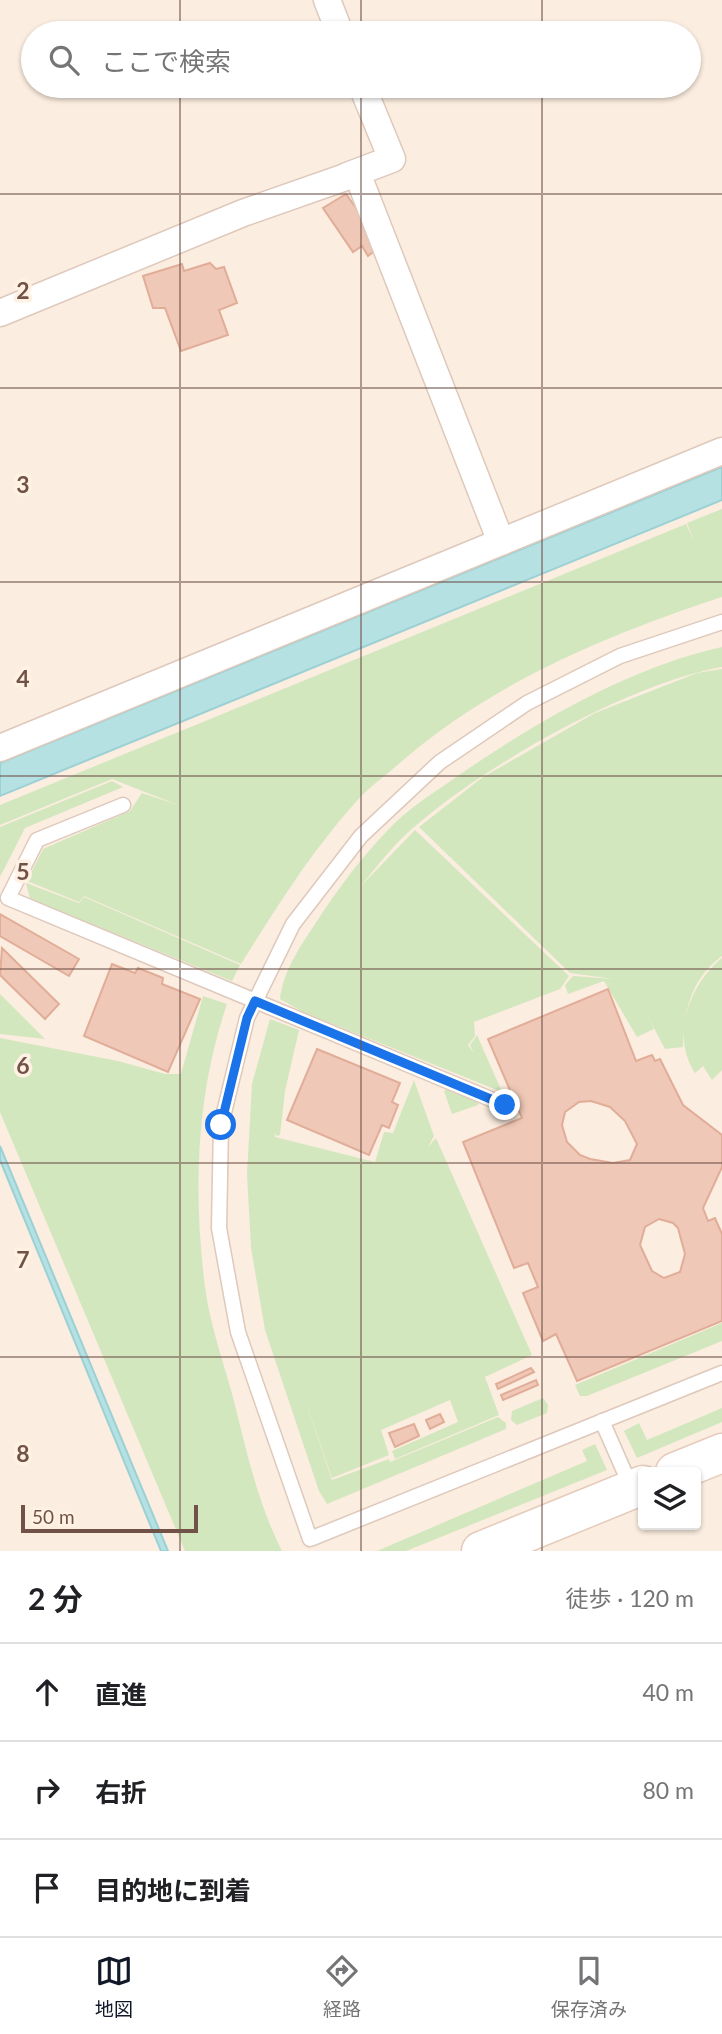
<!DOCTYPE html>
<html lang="ja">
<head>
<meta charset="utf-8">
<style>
  :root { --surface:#fff; --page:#f2f2f2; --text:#202124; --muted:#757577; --line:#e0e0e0; --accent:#111827 }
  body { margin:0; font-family:Lato,"Noto Sans JP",sans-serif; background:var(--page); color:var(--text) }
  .controls { position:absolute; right:21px; bottom:21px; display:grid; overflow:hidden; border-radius:7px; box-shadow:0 2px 5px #0004 }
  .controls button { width:63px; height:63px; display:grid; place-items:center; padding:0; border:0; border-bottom:2px solid var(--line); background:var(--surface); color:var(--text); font:35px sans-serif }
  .scale { position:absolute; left:21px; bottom:18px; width:177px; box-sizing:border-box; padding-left:7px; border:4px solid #705248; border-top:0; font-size:19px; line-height:24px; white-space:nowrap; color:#705248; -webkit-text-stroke:5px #fff2e4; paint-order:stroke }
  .stop { position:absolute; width:21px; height:21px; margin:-16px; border:5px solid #1a73e8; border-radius:50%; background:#fff }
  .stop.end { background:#1a73e8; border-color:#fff; box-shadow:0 2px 7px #0008 }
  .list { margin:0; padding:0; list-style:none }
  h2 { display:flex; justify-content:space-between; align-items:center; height:91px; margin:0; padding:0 28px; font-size:30px }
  h2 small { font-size:23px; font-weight:400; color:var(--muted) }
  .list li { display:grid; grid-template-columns:46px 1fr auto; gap:21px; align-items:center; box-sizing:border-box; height:98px; padding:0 28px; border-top:2px solid var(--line) }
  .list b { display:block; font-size:26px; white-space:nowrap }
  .list em { font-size:23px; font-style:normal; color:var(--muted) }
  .icon { flex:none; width:38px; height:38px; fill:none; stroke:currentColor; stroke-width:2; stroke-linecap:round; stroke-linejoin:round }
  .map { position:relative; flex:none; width:722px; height:1551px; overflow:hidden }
  .search { position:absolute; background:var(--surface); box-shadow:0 2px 5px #0004; left:21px; right:21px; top:21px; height:77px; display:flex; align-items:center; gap:18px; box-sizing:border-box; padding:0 24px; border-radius:38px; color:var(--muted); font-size:26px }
  .sheet { height:385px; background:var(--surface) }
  nav { display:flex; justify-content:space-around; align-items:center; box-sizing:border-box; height:98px; border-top:2px solid var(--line); background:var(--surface); font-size:19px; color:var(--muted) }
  nav a { display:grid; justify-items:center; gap:4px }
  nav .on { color:var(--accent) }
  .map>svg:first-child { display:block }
</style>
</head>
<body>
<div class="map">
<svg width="722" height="1551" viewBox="0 0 722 1551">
  <rect width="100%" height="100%" fill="#fbeddf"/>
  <g fill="#d3e7bf">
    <path d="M722,509V597C604,636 488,684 394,768C381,779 366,790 355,803C311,852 276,908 241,964L84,896L79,902L27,881L43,849L130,811L142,793L178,805L112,779L0,825V805L686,524L694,541L687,523Z"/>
    <path d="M722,647V667C626,684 473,771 402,838C387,853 373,871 360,887L415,830L569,976L560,989L474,1022L475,1036L468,1045L474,1053L470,1045L477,1035L502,1092L303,1012L280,999C283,970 303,942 319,918C339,887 362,857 388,830C406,810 433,793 455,778C532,724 630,667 722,647Z"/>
    <path d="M722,669V956C691,979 684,1010 683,1047L665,1049L646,1013L654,1029L637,1037L604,981L568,994L565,985L573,976L614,979L570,973L419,827L483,777L595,713L697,673Z"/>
    <path d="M112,781L123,787L25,828L0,877V827Z"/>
    <path d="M26,883L79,903L84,897L240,965L232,981L30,899Z"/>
    <path d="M722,958V1070L712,1080L703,1066L695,1073C670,1035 690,984 722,958Z"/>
    <path d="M0,994L45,1039L0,1034Z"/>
    <path d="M203,996L227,1004C196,1094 193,1192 205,1287C210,1326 225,1366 235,1405C247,1454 259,1506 282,1551H185L0,1112V1038L118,1061L165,1074H181Z"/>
    <path d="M270,1019L299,1030L285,1091L280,1135L276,1136L275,1132V1137L375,1162L384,1132L393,1133L414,1080L434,1136L428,1147L436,1138L532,1355L485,1377L499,1415L395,1459L392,1451L458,1422L450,1400L381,1430L389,1455L332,1478L301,1387L332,1480L389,1459L390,1462L498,1417L506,1423V1429L327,1504L319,1491L265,1330L251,1248L247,1174L252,1084Z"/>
    <path d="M449,1088L479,1098L478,1105L452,1114L444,1091Z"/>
    <path d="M722,1323V1341L587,1396H580L575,1385Z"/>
    <path d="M543,1398L548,1405L547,1413L517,1425L511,1420L512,1411Z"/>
    <path d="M722,1408V1422L637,1458L624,1431L639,1423L647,1440Z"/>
    <path d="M595,1444L607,1470L406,1551H377L587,1461L582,1450Z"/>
  </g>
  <g fill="#b5e1e3" stroke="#9bd1d5" stroke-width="2">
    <path d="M722,467V500L0,796V763Z"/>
    <path d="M0,1146L168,1551H161L0,1160Z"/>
  </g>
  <g fill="#efc8b7" stroke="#e1ad98" stroke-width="2" fill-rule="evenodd">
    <path d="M346,194L382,245L368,256L362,246L353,252L323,208Z"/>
    <path d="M210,263L216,269L224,267L237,303L219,310L228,335L181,351L165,308H153L143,276L182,264L184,271Z"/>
    <path d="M0,914L79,959L69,976L0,936Z"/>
    <path d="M2,948L59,1004L45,1019L0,975Z"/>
    <path d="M112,964L135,973L138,968L163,978L162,984L200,999L168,1072L84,1036Z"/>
    <path d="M608,989L636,1061L652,1055L655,1061L660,1059L683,1105L722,1135V1167L703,1208L708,1221L715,1218L722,1234V1321L577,1381L556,1334L543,1341L523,1293L538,1287L528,1263L514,1268L463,1142L522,1118L488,1039ZM591,1101L610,1107L625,1121L637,1144L630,1160L613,1163L590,1159L580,1155L567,1142L562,1125L565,1112L579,1102ZM659,1219L673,1223L678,1228L685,1254L680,1272L664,1278L652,1271L640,1245L645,1227Z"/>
    <path d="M317,1049L400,1083L392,1102L398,1105L389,1128L382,1125L369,1155L287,1120Z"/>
    <path d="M531,1368L534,1372L498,1389L496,1384Z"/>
    <path d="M536,1380L538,1385L503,1400L501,1395Z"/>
    <path d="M440,1414L444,1422L430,1429L426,1420Z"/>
    <path d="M414,1424L419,1436L395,1447L389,1433Z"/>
  </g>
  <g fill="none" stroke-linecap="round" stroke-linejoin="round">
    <defs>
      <g id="lane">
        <path d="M722,622L620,656L527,703L440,762L361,836L293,924L247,1018L221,1125L219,1228L238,1332L310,1539L722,1373"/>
        <path d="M123,805L37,840L8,898L505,1105"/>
        <path d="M602,1421L631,1487"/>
      </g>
      <g id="street">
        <path d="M327,0L340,33"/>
        <path d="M347,176L392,159L362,86"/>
        <path d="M0,313L243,213L357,173L501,542"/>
        <path d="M0,748L722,451"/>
      </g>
      <g id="secondary">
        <path d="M675,1472L722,1453"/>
        <path d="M481,1551L643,1485"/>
      </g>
    </defs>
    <use href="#lane" stroke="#dec9bc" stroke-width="17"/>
    <use href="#street" stroke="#dec9bc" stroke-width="29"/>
    <use href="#secondary" stroke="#e5cbbc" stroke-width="41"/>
    <use href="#lane" stroke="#fff" stroke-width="14"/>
    <use href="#street" stroke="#fff" stroke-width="26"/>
    <use href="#secondary" stroke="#fff" stroke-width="38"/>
  </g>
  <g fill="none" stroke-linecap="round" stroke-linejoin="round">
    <path stroke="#1a73e8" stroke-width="9" d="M221,1125L247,1018L255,1001L505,1105"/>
  </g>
  <path fill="none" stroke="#705248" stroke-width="2" stroke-opacity="0.55" d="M180,0V33M361,0V33M542,0V33M180,86V1551M361,86V1551M542,86V1551M0,194H722M0,388H722M0,582H722M0,776H722M0,969H722M0,1163H722M0,1357H722"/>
  <g font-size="23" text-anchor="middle" font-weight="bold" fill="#705248" stroke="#fff2e4" stroke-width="7" stroke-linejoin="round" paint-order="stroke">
    <text x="23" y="299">2</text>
    <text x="23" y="493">3</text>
    <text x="23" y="687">4</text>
    <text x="23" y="880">5</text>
    <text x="23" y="1074">6</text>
    <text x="23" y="1268">7</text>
    <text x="23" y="1462">8</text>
  </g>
</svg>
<div class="controls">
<button><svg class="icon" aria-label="layers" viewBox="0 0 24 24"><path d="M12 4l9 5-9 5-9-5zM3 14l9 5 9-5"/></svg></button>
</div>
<div class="scale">50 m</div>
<div class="stop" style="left:221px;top:1125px"></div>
<div class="stop end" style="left:505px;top:1105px"></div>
<div class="search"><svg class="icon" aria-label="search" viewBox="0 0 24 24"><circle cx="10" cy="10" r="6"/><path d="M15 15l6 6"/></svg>ここで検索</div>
</div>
<section class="sheet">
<h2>2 分<small>徒歩 · 120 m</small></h2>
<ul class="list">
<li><svg class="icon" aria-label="ahead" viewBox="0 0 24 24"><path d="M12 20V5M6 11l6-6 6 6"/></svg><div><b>直進</b></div><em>40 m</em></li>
<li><svg class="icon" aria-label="right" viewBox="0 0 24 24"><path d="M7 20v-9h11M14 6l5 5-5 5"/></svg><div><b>右折</b></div><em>80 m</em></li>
<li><svg class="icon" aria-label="arrive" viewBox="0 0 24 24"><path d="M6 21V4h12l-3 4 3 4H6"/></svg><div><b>目的地に到着</b></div></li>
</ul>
</section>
<nav>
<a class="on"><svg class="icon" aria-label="map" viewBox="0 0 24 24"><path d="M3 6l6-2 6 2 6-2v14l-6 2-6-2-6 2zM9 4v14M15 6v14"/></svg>地図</a>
<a><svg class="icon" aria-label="directions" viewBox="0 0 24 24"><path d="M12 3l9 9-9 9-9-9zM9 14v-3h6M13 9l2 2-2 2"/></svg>経路</a>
<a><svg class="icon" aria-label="saved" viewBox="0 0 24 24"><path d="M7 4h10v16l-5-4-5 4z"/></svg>保存済み</a>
</nav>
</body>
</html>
